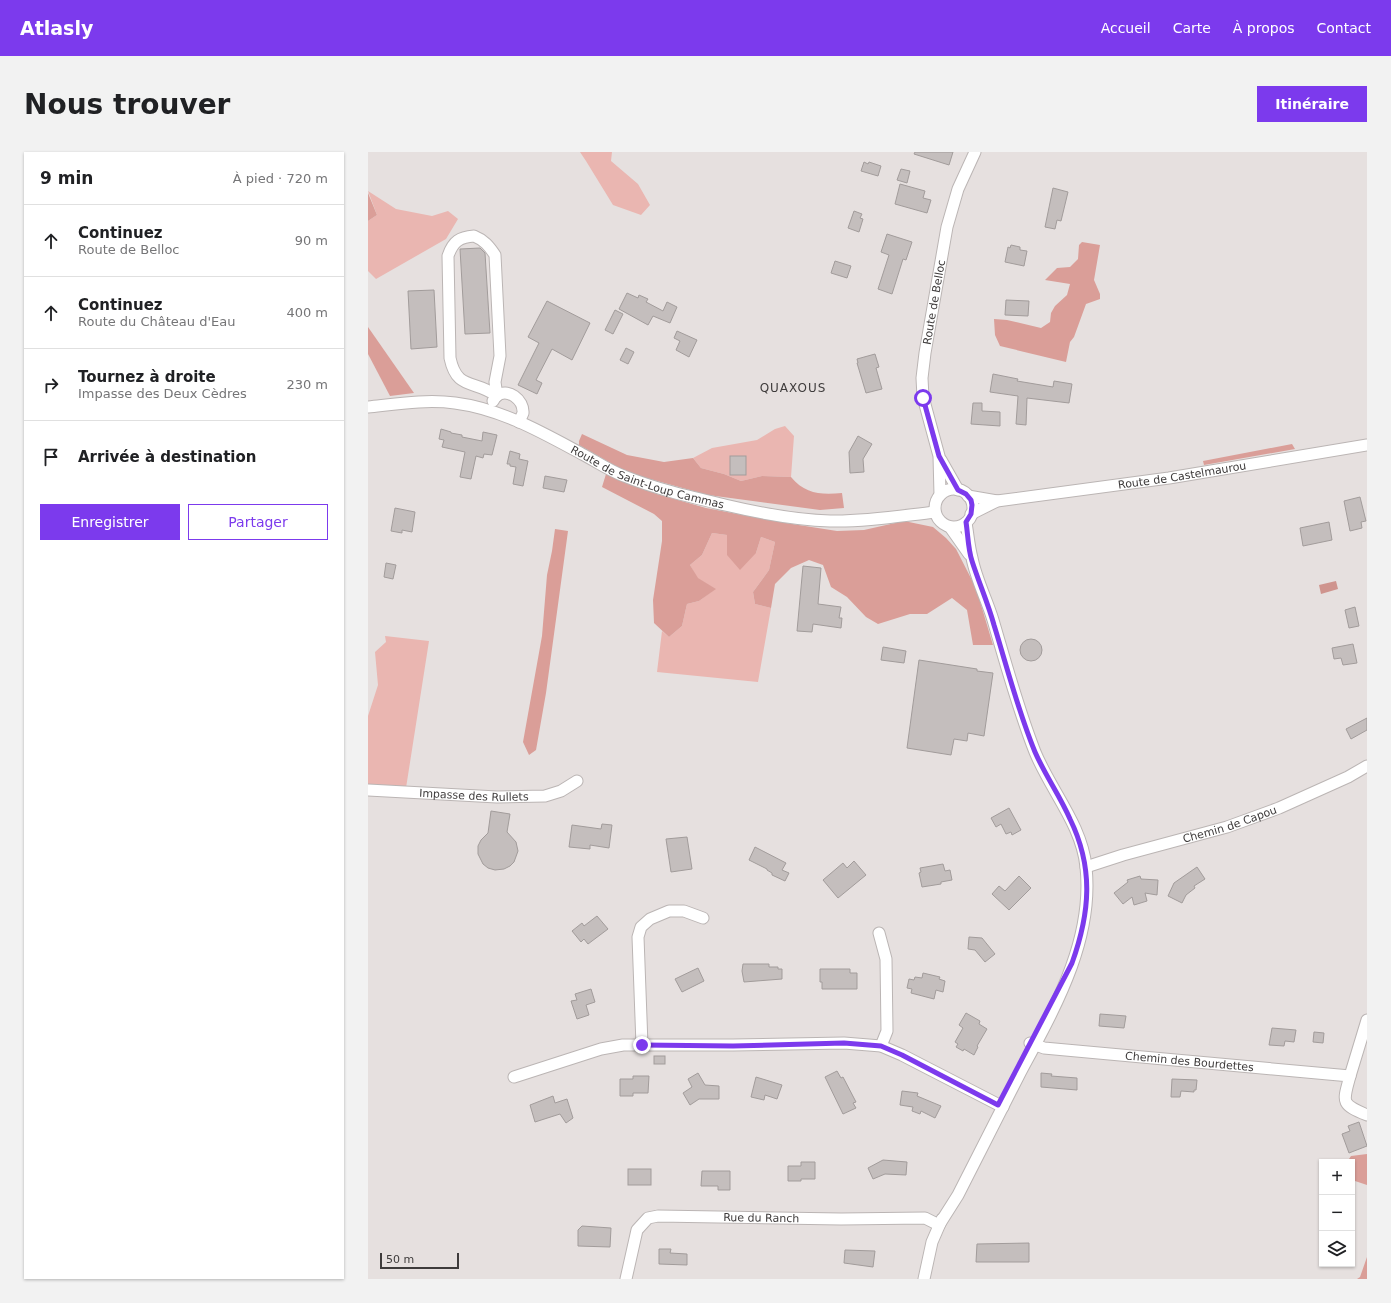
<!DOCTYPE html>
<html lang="fr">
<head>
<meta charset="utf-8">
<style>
  :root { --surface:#fff; --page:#f2f2f2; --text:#202124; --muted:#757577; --line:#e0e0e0; --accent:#7c3aed }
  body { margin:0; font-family:"DejaVu Sans",sans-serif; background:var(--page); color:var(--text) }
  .controls { position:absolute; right:12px; bottom:12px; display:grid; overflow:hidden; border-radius:0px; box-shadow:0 1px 3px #0004 }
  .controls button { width:36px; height:36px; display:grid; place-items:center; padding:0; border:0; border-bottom:1px solid var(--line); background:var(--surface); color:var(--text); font:20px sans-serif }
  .scale { position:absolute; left:12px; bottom:10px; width:79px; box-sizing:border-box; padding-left:4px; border:2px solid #3e3b3b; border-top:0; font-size:11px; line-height:14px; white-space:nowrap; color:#3e3b3b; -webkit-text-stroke:3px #e6e0df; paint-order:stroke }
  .stop { position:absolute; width:12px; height:12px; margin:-9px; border:3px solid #7c3aed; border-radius:50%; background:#fff }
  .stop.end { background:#7c3aed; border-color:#fff; box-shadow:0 1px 4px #0008 }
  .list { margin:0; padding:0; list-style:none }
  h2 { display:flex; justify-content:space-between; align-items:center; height:52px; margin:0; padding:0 16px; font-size:17px }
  h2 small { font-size:13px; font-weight:400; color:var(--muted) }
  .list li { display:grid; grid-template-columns:26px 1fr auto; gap:12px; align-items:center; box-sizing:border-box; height:72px; padding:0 16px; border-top:1px solid var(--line) }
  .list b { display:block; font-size:15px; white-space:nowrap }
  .list p { margin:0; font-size:13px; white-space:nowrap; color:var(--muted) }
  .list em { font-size:13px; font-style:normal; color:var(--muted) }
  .actions { display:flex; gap:8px; padding:12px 16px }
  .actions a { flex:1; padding:9px 0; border:1px solid var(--accent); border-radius:0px; text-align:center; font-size:14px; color:var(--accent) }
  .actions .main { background:var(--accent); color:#fff }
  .icon { flex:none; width:22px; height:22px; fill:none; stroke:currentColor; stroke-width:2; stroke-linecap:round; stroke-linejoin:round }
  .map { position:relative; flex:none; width:999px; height:1127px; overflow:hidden; border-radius:0px }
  header { display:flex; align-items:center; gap:24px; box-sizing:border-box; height:56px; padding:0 20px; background:var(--accent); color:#fff }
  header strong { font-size:19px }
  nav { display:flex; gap:22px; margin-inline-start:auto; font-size:14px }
  .intro { display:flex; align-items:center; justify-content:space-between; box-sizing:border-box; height:96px; padding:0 24px }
  h1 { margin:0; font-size:28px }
  .button { padding:10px 18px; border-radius:0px; background:var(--accent); color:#fff; font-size:14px; font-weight:700 }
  main { display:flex; gap:24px; padding:0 24px }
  aside { flex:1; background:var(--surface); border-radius:0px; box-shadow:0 1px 3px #0004 }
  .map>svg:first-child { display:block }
</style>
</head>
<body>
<header>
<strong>Atlasly</strong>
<nav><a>Accueil</a><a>Carte</a><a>À propos</a><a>Contact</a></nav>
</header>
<div class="intro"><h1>Nous trouver</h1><a class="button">Itinéraire</a></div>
<main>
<aside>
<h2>9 min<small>À pied · 720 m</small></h2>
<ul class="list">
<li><svg class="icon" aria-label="ahead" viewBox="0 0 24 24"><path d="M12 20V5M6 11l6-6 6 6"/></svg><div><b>Continuez</b><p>Route de Belloc</p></div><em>90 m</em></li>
<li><svg class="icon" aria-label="ahead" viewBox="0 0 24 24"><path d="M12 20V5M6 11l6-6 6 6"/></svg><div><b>Continuez</b><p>Route du Château d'Eau</p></div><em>400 m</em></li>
<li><svg class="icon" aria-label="right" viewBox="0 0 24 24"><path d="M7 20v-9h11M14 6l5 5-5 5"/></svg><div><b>Tournez à droite</b><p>Impasse des Deux Cèdres</p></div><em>230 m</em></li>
<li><svg class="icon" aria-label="arrive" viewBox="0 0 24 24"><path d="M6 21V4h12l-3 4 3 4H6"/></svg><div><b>Arrivée à destination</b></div></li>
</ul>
<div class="actions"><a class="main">Enregistrer</a><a>Partager</a></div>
</aside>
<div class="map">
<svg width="999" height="1127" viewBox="0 0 999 1127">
  <rect width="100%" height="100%" fill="#e6e0df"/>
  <g fill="#eab6b1">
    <path d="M212,0H244L243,9L270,32L282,53L273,63L245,53L218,9Z"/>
    <path d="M0,39L28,57L64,64L80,59L90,67L78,87L8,127L0,119V69L9,63Z"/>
    <path d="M417,274L426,284L423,325L394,324L373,329L356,322L333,316L325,306L344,296L389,288L407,277Z"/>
    <path d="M344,381L359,383V403L388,401L393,385L407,390L401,418L385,440L387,452L403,456L390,530L289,520L294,479L301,485L314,474L319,452L331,449L347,437L329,426L322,413L334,403Z"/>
    <path d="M17,484L61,489L38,636L0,634V564L10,533L7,500L18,490Z"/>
  </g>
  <g fill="#da9e98">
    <path d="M0,41L9,63L0,69Z"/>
    <path d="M714,90L732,93L726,128L732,142V147L718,152L706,185L702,190L698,210L632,194L627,183L626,167L639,168L673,176L682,170L683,161L687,154L699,143L702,132L677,128L689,116L702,115L710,107L711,93Z"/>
    <path d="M0,175L46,241L22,244L0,202Z"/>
    <path d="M214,282L259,303L296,310L325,306L333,316L356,322L373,329L394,324L423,325C437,342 453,343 474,341L476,356L452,358L340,343L260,321L211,293V289Z"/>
    <path d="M924,292L927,297L836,313L835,309Z"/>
    <path d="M238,322L289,342L338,356L418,371L469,379L496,378L536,369L565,375L578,386L588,397L608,436L625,493H605L599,458L584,446L559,462H542L510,472L498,465L479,445L463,435L455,413L441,408L423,416L407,432L403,456L387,452L385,440L401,418L407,390L393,385L388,401L372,418L359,403V383L344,381L334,403L322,413L330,426L348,437L331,449L319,452L314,474L301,485L286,471L285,448L294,389V369L286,362L234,335Z"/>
    <path d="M187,377L200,379L178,541L168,598L161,603L155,590L174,484L179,423L184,399Z"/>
    <path d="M999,1002V1033L984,1028V1010H979L983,1004Z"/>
    <path d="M999,1105V1127H989L992,1125Z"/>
  </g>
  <path fill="#cf948e" d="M968,429L970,437L953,442L951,433Z"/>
  <g fill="#c4bebd" stroke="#a29c9b">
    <path d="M547,0H585L581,13L546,2Z"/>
    <path d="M496,10L500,12L501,10L513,14L510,24L493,19Z"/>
    <path d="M533,17L542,19L539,31L529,28Z"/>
    <path d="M532,32L557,39L555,46L563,48L559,61L527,52Z"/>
    <path d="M685,36L700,40L693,69L689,68L687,77L677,75Z"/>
    <path d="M486,59L494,62L492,66L495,67L491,80L480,76Z"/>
    <path d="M519,82L544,90L538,108L535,107L524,142L510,137L521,103L513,100Z"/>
    <path d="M643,93L652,95V98L659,99L656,114L637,110L640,95L642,96Z"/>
    <path d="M112,96L117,101L122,181L97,182L92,97Z"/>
    <path d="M467,109L483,114L479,126L463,121Z"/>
    <path d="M66,138L69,195L43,197L40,139Z"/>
    <path d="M259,141L270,146L271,143L280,147L278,150L295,159L299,150L309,155L302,171L285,164L280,173L251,157Z"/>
    <path d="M638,148L661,149L660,164L637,163Z"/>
    <path d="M179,149L222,171L204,208L184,197L168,228L174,231L169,242L150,233L171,191L160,185Z"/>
    <path d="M247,158L255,162L245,182L237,178Z"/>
    <path d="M309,179L329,188L321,205L308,198L312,189L306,186Z"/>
    <path d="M258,196L266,200L260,212L252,208Z"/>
    <path d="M507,202L511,215L508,216L514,237L498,241L489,211H490L489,207Z"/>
    <path d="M625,222L650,227L649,229L685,235L686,229L704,232L701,251L659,246L658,273L648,272L650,244L622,240Z"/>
    <path d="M605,251H614V259L632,260V274L603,272Z"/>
    <path d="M73,277L83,280V281L94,283V285L114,289L115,280L129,283L124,303L116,302L115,306L108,304L103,327L92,325L97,300L74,295L76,288L71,287Z"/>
    <path d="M490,284L504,292L495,307L496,320L482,321L481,300Z"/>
    <path d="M142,299L152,302L151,307L160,309L155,334L145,332L148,315L142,314V312H139Z"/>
    <rect x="362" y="304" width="16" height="19"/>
    <path d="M177,324L199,328L196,340L175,336Z"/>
    <path d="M992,345L998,369L993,370L994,376L982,379L976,349Z"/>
    <path d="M27,356L47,360L44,380L34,378V381L23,379Z"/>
    <path d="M961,370L964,388L935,394L932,376Z"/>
    <path d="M18,411L28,413L25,427L16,425Z"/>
    <path d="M435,414L453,416L450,452L473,455L471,466H474L473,476L445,472L444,480L429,479Z"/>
    <path d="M987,455L991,474L981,476L977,458Z"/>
    <circle cx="663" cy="498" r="11"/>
    <path d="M985,492L989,511L975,513L973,506L966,507L964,496Z"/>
    <path d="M515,495L538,499L536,511L513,508Z"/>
    <path d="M551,508L609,517V519L625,521L616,584L600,581L599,589L586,587L583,603L539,596Z"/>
    <path d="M999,566V578L983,587L978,577Z"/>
    <path d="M641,656L653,678L644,683L643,680L638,682L633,672L628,675L623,666Z"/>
    <path d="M123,659L142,662L139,680L148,690L150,699L146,710L142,714L136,717L127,718L120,716L115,712L110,702V694L113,688L120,681Z"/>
    <path d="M234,672L244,673L241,696L222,693V697L201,695L204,673L233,677Z"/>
    <path d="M319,685L324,717L303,720L298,687Z"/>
    <path d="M387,695L418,711L414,718L421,721L417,729L404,723V721L399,718V717L381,708Z"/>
    <path d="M486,709L498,723L470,746L455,728L475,711L479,716Z"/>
    <path d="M575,712L577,719L582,718L584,728L573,730V732L554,735L551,721L553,720L552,716Z"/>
    <path d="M829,715L837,727L826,734L827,736L818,743L814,751L800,744L806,731Z"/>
    <path d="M651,724L663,736L641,758L624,742L631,734L637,739Z"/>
    <path d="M772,724L773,727L790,728L789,743L777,741L779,749L766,753L764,745L755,752L746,741L760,730L759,728Z"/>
    <path d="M229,764L240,777L220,792L216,787L213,790L204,779L214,771L216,774Z"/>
    <path d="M601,785L614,786L627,802L617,810L607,798L600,797Z"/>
    <path d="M375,812H401V815H410V817H414V827L376,830L374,819Z"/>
    <path d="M330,816L336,829L314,840L307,827Z"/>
    <path d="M452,817H482V821H489V837H454V830H452Z"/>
    <path d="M555,821L572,825L571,827L577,829L575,840L568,838L566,847L543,841L544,837L539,836L541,827L546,828L547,825L554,826Z"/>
    <path d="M223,837L227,850L218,853L221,863L209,867L203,849L209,848L207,842Z"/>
    <path d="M598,861L612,869L611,872L619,877L609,894L610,895L606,903L596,897L595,899L588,895L590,892L587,890L595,876L591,873Z"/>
    <path d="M732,862L758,864L756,876L731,874Z"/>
    <path d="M904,876L928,878L926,890L917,889L916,894L901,893Z"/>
    <path d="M946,880L956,881L955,891L945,890Z"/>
    <rect x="286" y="904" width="11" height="8"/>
    <path d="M469,919L473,926L475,925L488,950L485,951L488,956L475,962L457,925Z"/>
    <path d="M330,921L337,933L351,934V947H331L322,953L315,941L324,935L320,927Z"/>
    <path d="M673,921L684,922L683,924L709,926V938L673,935Z"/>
    <path d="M265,924H281L280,941H265V944H252V927H265Z"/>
    <path d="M388,925L414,933L409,947L397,943L396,948L383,945Z"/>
    <path d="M804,927L829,928L828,938H826V940L813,939L812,945H803Z"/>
    <path d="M534,939L550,941L549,944L573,954L567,966L553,959L552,962L544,959L545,955L532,953Z"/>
    <path d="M185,944L187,951L199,947L205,966L198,971L192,962L167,970L162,953Z"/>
    <path d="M991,970L999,994L981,1001L974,982L982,979L980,974Z"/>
    <path d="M515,1008L539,1010L538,1023L517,1022L505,1027L500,1016Z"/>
    <path d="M433,1010H447V1027H433V1029H420V1014H433Z"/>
    <rect x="260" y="1017" width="23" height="16"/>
    <path d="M334,1019H362V1038H350V1034H333Z"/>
    <path d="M214,1074L243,1076L242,1095L210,1094V1078Z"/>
    <path d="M661,1091V1110H608L609,1092Z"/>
    <path d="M291,1097H303L302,1101L319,1102V1113L291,1112Z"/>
    <path d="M477,1098L507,1099L505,1115L476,1111Z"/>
  </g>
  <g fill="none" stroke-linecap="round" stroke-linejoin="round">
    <defs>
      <g id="minor">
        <path d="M106,84C116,88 121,94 127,103L132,204L127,230L129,244C106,227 89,239 82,206L80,104C85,89 92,85 106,84Z"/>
        <path d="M125,249C126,248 127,245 128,244C140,235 156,248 155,261C154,264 152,267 151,270"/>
        <path id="s1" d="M0,255C28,252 59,247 87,251C134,257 175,281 216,303C229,310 242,319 256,324C288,337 323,345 357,353C391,361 426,368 462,369C496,370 532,364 567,360"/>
        <path d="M573,308L590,338"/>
        <circle cx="586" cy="356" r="19"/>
        <path id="s2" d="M572,343L571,304L555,245L554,226L557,201L579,75L590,37L607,0"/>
        <path d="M600,344L629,349"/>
        <path id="s3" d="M603,362L629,349L801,326L999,293"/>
        <path d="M582,375L601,402"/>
        <path id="s4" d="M0,638L129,645L177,644L193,639L209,629"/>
        <path id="s5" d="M718,715L755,703L859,675L911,656L980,625L999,614"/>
        <path d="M511,781L518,807L519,879L513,894"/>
        <path id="s6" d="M662,891L676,896L982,924C975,950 972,952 999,963"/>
        <path d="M274,893L270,785L273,775L282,767L301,759H316L335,766"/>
        <path d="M982,924L999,868"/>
        <path d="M146,925L233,897L255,893H365L476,891L513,894L534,903L635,955"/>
        <path d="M571,1073L590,1043C610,1003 631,963 651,923C685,859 726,790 718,715C714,673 683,639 667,600C650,557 638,512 625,468C619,448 608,427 604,406C601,395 600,382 598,371"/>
        <path id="s7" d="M258,1127L269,1078L280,1066L290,1064L473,1067L557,1066L571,1073"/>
        <path d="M556,1127L564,1090L574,1067"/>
      </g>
    </defs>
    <use href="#minor" stroke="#bbb5b4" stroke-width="13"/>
    <use href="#minor" stroke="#fff" stroke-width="11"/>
  </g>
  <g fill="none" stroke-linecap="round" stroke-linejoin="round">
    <path stroke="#7c3aed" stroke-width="5" d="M274,893L365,894L476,891L513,894L534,903L630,953L704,811C722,761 726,716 702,667C692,644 677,623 667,600C650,559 639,515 626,473C620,451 611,431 604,409C600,397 600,383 598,370L603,362L604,353L603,348L598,342L590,338L571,304L555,246"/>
  </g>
  <g text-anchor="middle" stroke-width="3" stroke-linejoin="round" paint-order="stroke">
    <g font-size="11" fill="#3e3b3b" stroke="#e6e0df">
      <text dy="4" stroke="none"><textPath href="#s2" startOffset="196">Route de Belloc</textPath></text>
      <text dy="4" stroke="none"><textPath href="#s3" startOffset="216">Route de Castelmaurou</textPath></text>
      <text dy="4" stroke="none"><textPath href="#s1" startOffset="295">Route de Saint-Loup Cammas</textPath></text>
      <text dy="4" stroke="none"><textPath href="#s4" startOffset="106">Impasse des Rullets</textPath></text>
      <text dy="4" stroke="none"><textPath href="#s5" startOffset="150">Chemin de Capou</textPath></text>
      <text dy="4" stroke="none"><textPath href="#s6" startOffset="161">Chemin des Bourdettes</textPath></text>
      <text dy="4" stroke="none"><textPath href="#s7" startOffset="180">Rue du Ranch</textPath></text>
    </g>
    <g font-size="12" letter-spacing="1" fill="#3e3b3b" stroke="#e6e0df">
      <text x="425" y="240">QUAXOUS</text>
    </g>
  </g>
</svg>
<div class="controls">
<button>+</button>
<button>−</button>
<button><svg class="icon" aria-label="layers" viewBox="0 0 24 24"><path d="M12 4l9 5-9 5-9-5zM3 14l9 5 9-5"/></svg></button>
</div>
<div class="scale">50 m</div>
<div class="stop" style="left:555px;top:246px"></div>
<div class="stop end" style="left:274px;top:893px"></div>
</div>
</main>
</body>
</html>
